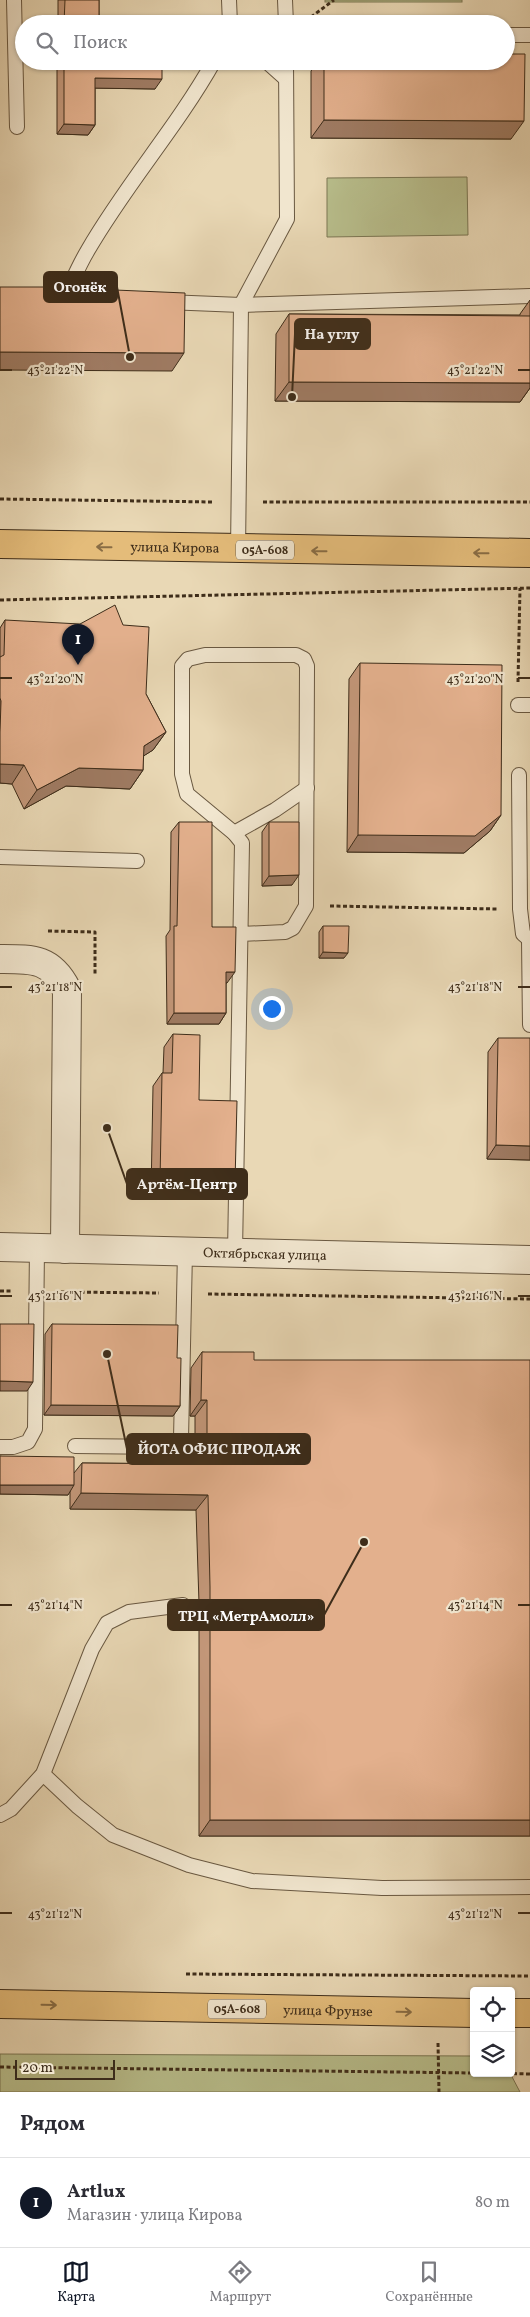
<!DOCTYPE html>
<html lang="ru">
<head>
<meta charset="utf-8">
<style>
  :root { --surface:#fff; --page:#f7f7f7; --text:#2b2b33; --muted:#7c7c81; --line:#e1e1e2; --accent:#111827 }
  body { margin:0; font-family:Vollkorn,serif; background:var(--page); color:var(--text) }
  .controls { position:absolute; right:15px; bottom:15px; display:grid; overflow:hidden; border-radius:5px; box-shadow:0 1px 4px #0004 }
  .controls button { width:45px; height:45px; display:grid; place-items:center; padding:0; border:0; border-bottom:1px solid var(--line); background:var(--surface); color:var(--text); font:25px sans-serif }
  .scale { position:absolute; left:15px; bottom:12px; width:100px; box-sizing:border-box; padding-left:5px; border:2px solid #3e2d1a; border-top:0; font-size:14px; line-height:18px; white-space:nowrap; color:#3e2d1a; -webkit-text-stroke:4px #f1e6cf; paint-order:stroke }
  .you { position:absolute; left:271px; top:1008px; width:18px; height:18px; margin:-12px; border:4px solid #fff; border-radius:50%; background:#1a73e8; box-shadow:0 0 0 8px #1a73e833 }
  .badge { display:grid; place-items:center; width:32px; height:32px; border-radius:50%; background:var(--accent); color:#fff; font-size:16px; font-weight:700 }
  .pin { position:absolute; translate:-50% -41px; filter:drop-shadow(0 1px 2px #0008) }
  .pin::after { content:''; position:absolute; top:26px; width:18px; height:15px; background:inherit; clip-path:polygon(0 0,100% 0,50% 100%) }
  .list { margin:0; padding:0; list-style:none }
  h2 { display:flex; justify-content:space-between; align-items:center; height:65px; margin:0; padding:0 20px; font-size:21px }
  h2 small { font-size:16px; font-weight:400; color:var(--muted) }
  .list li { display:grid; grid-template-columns:32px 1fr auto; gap:15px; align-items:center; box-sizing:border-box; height:90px; padding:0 20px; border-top:1px solid var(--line) }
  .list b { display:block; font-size:19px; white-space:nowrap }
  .list p { margin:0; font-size:16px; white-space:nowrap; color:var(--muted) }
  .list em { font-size:16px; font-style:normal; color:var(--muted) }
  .icon { flex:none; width:28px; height:28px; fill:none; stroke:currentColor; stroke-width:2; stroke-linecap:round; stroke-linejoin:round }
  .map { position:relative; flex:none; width:530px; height:2092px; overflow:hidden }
  .search { position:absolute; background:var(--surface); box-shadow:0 1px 4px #0004; left:15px; right:15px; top:15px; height:55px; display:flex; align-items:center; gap:12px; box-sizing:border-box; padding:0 18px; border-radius:28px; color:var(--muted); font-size:19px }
  .sheet { height:155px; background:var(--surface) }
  nav { display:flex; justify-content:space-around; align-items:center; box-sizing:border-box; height:70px; border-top:1px solid var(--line); background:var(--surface); font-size:14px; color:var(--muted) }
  nav a { display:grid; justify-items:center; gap:2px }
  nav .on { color:var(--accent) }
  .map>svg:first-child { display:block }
</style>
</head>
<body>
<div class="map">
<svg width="530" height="2092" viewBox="0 0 530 2092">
  <rect width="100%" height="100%" fill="#e9d8b5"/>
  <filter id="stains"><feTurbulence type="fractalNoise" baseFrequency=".004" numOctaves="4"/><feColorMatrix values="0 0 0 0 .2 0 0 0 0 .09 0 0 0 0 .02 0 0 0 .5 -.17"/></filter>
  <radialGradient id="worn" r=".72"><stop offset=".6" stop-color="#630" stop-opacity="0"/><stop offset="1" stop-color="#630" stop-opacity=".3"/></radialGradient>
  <g fill="#b8be8c" stroke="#7b7653">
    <rect x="325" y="0" width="137" height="2"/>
    <path d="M467,177L468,235L327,237V178Z"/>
    <path d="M0,2054L474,2056V2073H510L520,2092H0Z"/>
  </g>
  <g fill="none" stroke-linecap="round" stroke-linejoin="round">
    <defs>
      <g id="service">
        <path d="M14,0L17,127"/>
        <path d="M229,0L230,24"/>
        <path d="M285,0L286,24"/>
        <path d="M506,35H530"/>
        <path d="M266,61L285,78"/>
        <path d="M64,298C72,282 79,265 88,250C126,184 177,127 214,61"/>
        <path d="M166,302L241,305L530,296"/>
        <path d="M238,550L241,305L287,219L286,61"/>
        <path d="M518,705H530"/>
        <path d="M519,775L520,909L523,934L530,940"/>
        <path d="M234,833L275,810L307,788"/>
        <path d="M0,857L137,861"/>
        <path d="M529,940L530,1025"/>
        <path d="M235,1253L242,843L234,833L187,794L182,774V666L188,659L205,655H296L304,659L307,666L306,906L293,928L285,932L241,934"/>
        <path d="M75,1446L169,1447L178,1444L181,1439L185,1252"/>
        <path d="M0,1447H13L28,1442L35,1429L37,1248"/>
        <path d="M43,1774L77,1806L113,1835L189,1865L252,1881L382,1888L530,1887"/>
        <path d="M0,1815L11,1809L43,1774L92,1649L107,1623L129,1612L183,1605"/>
      </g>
      <g id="minor">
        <path d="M0,959C33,959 51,958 67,990L65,1249"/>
        <path id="s1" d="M0,1247L530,1260"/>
      </g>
      <g id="primary">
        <path id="s2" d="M0,544L530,553"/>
        <path id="s3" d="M0,2004L474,2013"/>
        <path d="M511,2013H530"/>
      </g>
    </defs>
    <use href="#service" stroke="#695841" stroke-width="16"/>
    <use href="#minor" stroke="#695841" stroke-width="30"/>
    <use href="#primary" stroke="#3e2d1a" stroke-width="30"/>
    <g stroke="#3e2d1a" stroke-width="3" stroke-dasharray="4 2.5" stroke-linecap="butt">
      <path d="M311,17L334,0"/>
      <path d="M0,499L214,502"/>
      <path d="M263,502H530"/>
      <path d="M0,600L530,588"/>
      <path d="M518,682L520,588"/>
      <path d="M330,906L497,909"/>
      <path d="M48,931L95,932V974"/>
      <path d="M0,1291H12"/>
      <path d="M61,1292L159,1293"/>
      <path d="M208,1294L530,1299"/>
      <path d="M186,1974L530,1976"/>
      <path d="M438,2043L439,2092"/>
      <path d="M0,2067L474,2073"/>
      <path d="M487,2073L530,2074"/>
    </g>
    <use href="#service" stroke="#f1e6cf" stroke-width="14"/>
    <use href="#minor" stroke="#f1e6cf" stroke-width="28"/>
    <use href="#primary" stroke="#e4bc7a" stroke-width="28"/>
  </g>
  <g fill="#c39779" stroke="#3e2d1a">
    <rect x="58" y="0" width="41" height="24"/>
    <path d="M57,61H162L155,89L95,88V125L88,135L57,134Z"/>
    <path d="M318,61H506L511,139L311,138V71Z"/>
    <path d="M530,300V388L520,402L275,401L276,334L289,314L520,315V314Z"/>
    <path d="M5,620L146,694L166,732L153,750L143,756V770L130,789L66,786L24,809L12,784L0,783V628Z"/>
    <path d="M360,663L501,815L490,831L464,853L347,852L349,679Z"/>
    <path d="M179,822L212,927L227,983H226V1013L219,1024H167L166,936L170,930L171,832Z"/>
    <path d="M269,822L292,885L262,886V832Z"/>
    <path d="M323,926L344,958H319V932Z"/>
    <path d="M173,1034L199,1100L235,1183L225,1196L151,1195L153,1086L162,1073H163L164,1047Z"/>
    <path d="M498,1038L530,1160L487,1159L488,1052Z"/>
    <path d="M52,1324L177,1358L180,1406L173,1416L44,1415L45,1334Z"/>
    <path d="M202,1352L254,1360L530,1836H199V1603L196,1510L70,1509V1491L68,1495L0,1494V1456L74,1473L82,1463L195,1464V1416H190L191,1368Z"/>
  </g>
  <g fill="#9f7b63" stroke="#3e2d1a">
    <path d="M95,78L162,79L155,89L88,88Z"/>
    <path d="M324,120L524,121L511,139L311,138Z"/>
    <path d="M64,124L95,125L88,135L57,134Z"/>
    <path d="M0,352L184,353L172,371L0,370Z"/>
    <path d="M289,382L530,383V388L520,402L275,401Z"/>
    <path d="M166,732L153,750L131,764L144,746Z"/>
    <path d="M0,764L24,765L12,784L0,783Z"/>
    <path d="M79,768L143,770L130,789L66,786L24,809L37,790Z"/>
    <path d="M501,815L490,831L464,853L347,852L358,835Z"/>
    <path d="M299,875L292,885L262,886L269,876Z"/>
    <path d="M323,952L348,953L344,958H319Z"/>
    <path d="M226,972H235L227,983L219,982Z"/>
    <path d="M174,1013H226L219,1024H167Z"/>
    <path d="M496,1145L530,1146V1160L487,1159Z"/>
    <path d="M160,1182L235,1183L225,1196L151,1195Z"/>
    <path d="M0,1381L33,1382L27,1391H0Z"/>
    <path d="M201,1400H207L195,1416H190Z"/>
    <path d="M51,1405L180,1406L173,1416L44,1415Z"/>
    <path d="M0,1485H74L68,1495L0,1494Z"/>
    <path d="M81,1493L208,1495L196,1510L70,1509Z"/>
    <path d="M210,1820H530V1836H199Z"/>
  </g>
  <g fill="#e3b08d" stroke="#3e2d1a">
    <path d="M65,0H99V24H64Z"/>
    <path d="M506,54H525L524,121L324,120V61H506Z"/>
    <path d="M64,61H162V79L95,78V125L64,124Z"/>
    <path d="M0,287H45L185,293L184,353L0,352Z"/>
    <path d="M289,314L530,316V383L289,382Z"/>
    <path d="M115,605L123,625L149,627L146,694L166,732L144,746L143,770L79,768L37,790L24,765L0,764V732L1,701L0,698V657L4,655L5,620L80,624Z"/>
    <path d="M360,663L502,665L501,815L475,836L358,835Z"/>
    <path d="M179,822H212V927H236L235,972H226V1013H174V926H177Z"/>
    <path d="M269,822H299V875L269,876Z"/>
    <path d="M323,926H349L348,953L323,952Z"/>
    <path d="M173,1034L200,1035L199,1100L237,1101L235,1183L160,1182L162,1073H172Z"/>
    <path d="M498,1038H530V1146L496,1145Z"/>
    <path d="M0,1324H34L33,1382L0,1381Z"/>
    <path d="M52,1324L178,1325L177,1358H181L180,1406L51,1405Z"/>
    <path d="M202,1352H254V1360H530V1820H210V1587L208,1495L81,1493L82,1463L207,1464V1400H201Z"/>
    <path d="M0,1456L74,1457V1485H0Z"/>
  </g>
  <defs><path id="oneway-shaft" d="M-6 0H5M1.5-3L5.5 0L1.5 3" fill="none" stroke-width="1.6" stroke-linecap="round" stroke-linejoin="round" transform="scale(1.25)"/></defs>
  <g stroke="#896d45">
    <use href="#oneway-shaft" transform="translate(104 547) rotate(-179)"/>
    <use href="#oneway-shaft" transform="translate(319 551) rotate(-179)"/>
    <use href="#oneway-shaft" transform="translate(481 553) rotate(-179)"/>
    <use href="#oneway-shaft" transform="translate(49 2005) rotate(1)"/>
    <use href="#oneway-shaft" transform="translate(404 2012) rotate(1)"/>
  </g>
  <path fill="none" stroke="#3e2d1a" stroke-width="2" d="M0,370H12M518,370H530M0,678H12M518,678H530M0,987H12M518,987H530M0,1296H12M518,1296H530M0,1605H12M518,1605H530M0,1913H12M518,1913H530"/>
  <g text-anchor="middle" stroke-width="4.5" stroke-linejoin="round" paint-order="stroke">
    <g fill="#f1e6cf" stroke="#746450" stroke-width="1">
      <rect x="236" y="540.5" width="58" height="19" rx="4"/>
      <rect x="208" y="1999.5" width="58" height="19" rx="4"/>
    </g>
    <g font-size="12" font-weight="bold" fill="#3e2d1a">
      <text x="265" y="554">05А-608</text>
      <text x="237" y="2013">05А-608</text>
    </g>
    <g font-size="14" fill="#3e2d1a" stroke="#f1e6cf">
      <text dy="5" stroke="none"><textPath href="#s2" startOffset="175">улица Кирова</textPath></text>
      <text dy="5" stroke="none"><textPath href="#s1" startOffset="265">Октябрьская улица</textPath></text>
      <text dy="5" stroke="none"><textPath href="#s3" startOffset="328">улица Фрунзе</textPath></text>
    </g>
  </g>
  <g font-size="12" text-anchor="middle" fill="#3e2d1a" stroke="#f1e6cf" stroke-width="4.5" stroke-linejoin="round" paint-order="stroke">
    <text x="55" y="374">43°21'22"N</text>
    <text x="475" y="374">43°21'22"N</text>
    <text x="55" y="683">43°21'20"N</text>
    <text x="475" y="683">43°21'20"N</text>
    <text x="55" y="991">43°21'18"N</text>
    <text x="475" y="991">43°21'18"N</text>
    <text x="55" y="1300">43°21'16"N</text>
    <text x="475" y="1300">43°21'16"N</text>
    <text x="55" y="1609">43°21'14"N</text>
    <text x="475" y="1609">43°21'14"N</text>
    <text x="55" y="1918">43°21'12"N</text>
    <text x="475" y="1918">43°21'12"N</text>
  </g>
  <path fill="none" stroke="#3e2d1a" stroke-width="2" d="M130 357L117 287M292 397L295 334M107 1128L127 1184M107 1354L127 1449M364 1542L324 1615"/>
  <g fill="#3e2d1a" stroke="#f1e6cf" stroke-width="2">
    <circle cx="130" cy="357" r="5"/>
    <circle cx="292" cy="397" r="5"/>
    <circle cx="107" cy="1128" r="5"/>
    <circle cx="107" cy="1354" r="5"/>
    <circle cx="364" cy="1542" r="5"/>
  </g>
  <g fill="#3e2d1a" stroke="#3e2d1a" stroke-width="2">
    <rect x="44" y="272" width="73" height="30" rx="5"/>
    <rect x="295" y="319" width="75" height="30" rx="5"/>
    <rect x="127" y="1169" width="120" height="30" rx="5"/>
    <rect x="127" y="1434" width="183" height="30" rx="5"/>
    <rect x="168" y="1600" width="156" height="30" rx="5"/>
  </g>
  <g font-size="15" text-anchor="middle" font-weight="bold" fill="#fff">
    <text x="80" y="292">Огонёк</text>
    <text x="332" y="339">На углу</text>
    <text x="187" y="1189">Артём-Центр</text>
    <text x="219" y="1454">ЙОТА ОФИС ПРОДАЖ</text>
    <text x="246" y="1621">ТРЦ «МетрАмолл»</text>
  </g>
  <rect width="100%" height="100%" filter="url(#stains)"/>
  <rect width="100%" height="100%" fill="url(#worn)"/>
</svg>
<div class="controls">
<button><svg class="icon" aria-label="locate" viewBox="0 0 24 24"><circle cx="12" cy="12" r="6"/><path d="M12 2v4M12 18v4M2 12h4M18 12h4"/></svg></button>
<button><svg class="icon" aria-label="layers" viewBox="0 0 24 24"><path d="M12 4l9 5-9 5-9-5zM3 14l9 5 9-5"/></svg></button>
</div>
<div class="scale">20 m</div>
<div class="you"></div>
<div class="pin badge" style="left:78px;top:665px">1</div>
<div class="search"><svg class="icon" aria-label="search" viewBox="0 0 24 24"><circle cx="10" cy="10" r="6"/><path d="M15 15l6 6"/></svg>Поиск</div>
</div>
<section class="sheet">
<h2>Рядом<small></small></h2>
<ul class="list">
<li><span class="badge">1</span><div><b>Artlux</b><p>Магазин · улица Кирова</p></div><em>80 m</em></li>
</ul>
</section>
<nav>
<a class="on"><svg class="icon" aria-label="map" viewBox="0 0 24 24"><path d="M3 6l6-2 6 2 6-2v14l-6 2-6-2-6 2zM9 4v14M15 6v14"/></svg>Карта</a>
<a><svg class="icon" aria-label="directions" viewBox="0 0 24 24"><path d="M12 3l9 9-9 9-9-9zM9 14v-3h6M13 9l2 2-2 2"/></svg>Маршрут</a>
<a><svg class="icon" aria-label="saved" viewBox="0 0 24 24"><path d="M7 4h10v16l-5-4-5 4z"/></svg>Сохранённые</a>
</nav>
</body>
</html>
